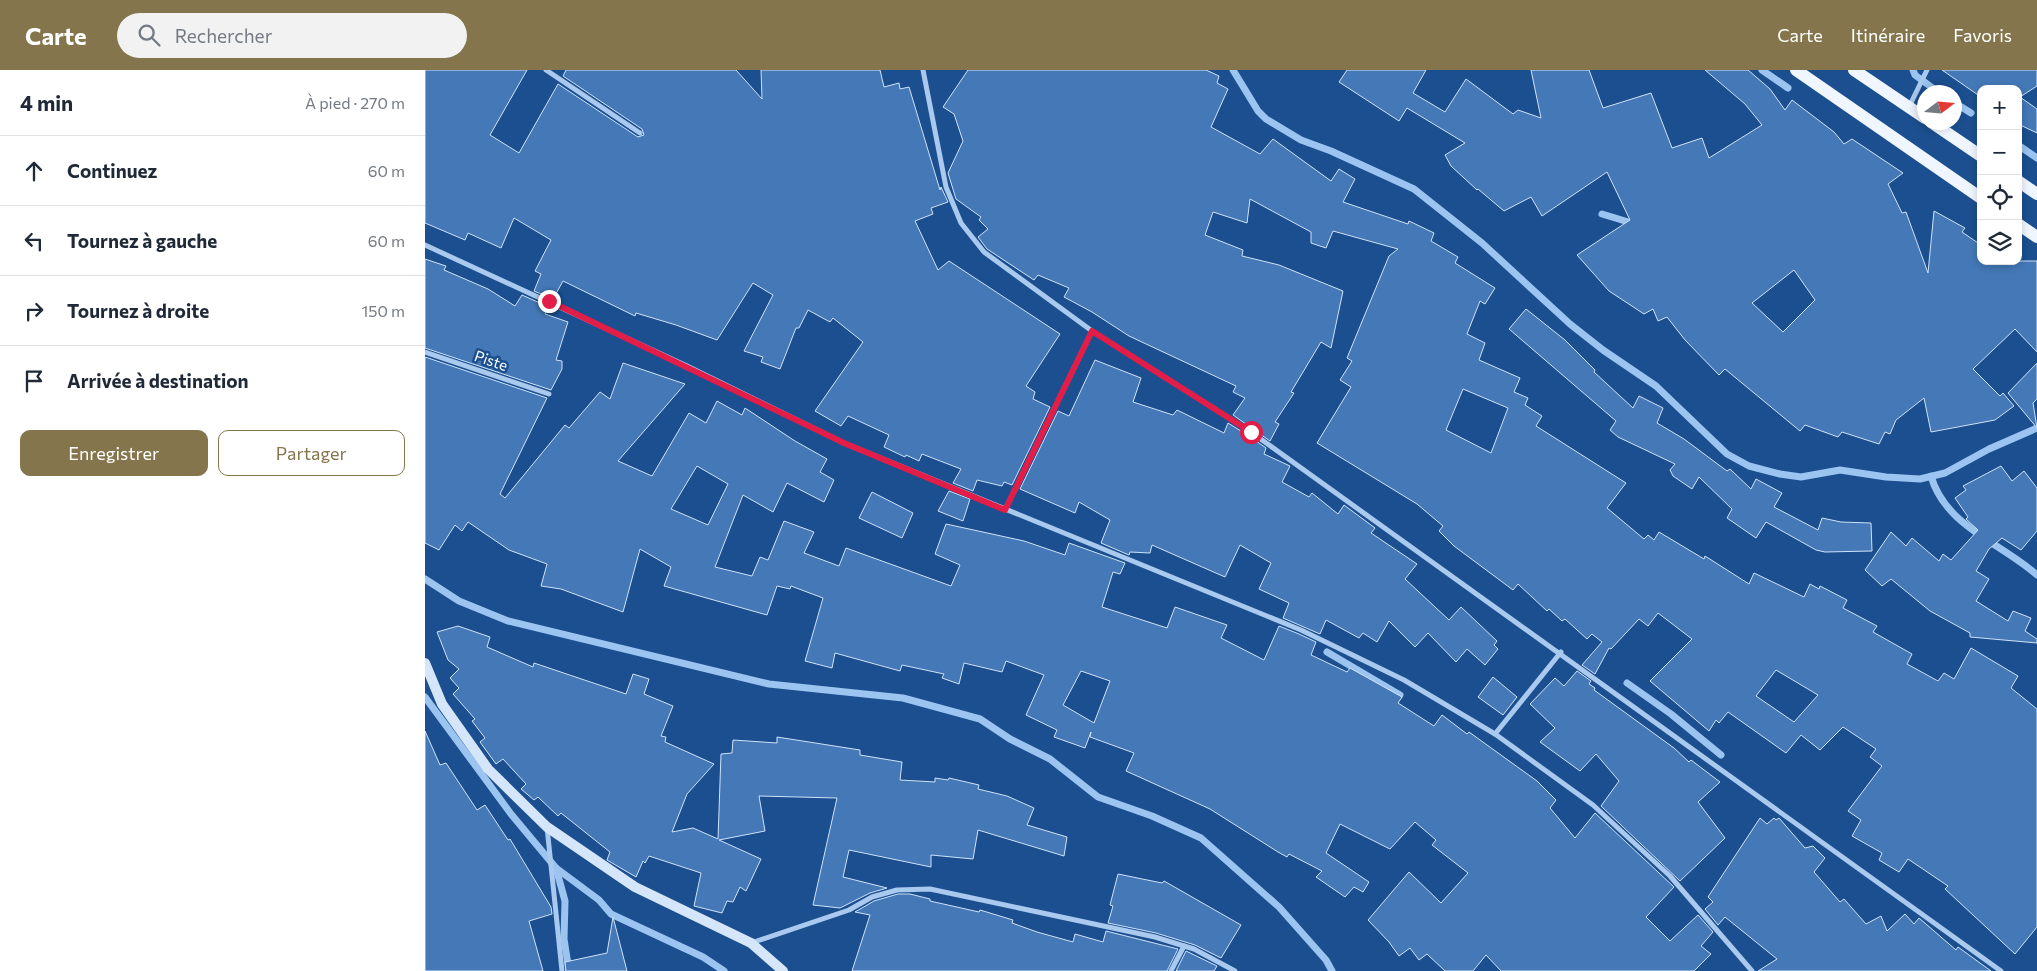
<!DOCTYPE html>
<html lang="fr">
<head>
<meta charset="utf-8">
<style>
  :root { --surface:#fff; --page:#f2f2f3; --text:#1f2937; --muted:#747a83; --line:#e0e1e3; --accent:#84754c }
  body { margin:0; font-family:Commissioner,sans-serif; background:var(--page); color:var(--text) }
  .controls { position:absolute; right:15px; top:15px; display:grid; overflow:hidden; border-radius:10px; box-shadow:0 2px 8px #0003 }
  .controls button { width:45px; height:45px; display:grid; place-items:center; padding:0; border:0; border-bottom:1px solid var(--line); background:var(--surface); color:var(--text); font:25px sans-serif }
  .compass { position:absolute; left:1492px; top:15px; width:45px; height:45px; border-radius:50%; background:var(--surface); box-shadow:0 2px 8px #0003; rotate:74deg }
  .stop { position:absolute; width:15px; height:15px; margin:-11px; border:4px solid #e11d48; border-radius:50%; background:#fff }
  .stop.end { background:#e11d48; border-color:#fff; box-shadow:0 1px 5px #0008 }
  .list { margin:0; padding:0; list-style:none }
  h2 { display:flex; justify-content:space-between; align-items:center; height:65px; margin:0; padding:0 20px; font-size:21px }
  h2 small { font-size:16px; font-weight:400; color:var(--muted) }
  .list li { display:grid; grid-template-columns:32px 1fr auto; gap:15px; align-items:center; box-sizing:border-box; height:70px; padding:0 20px; border-top:1px solid var(--line) }
  .list b { display:block; font-size:19px; white-space:nowrap }
  .list em { font-size:16px; font-style:normal; color:var(--muted) }
  .actions { display:flex; gap:10px; padding:15px 20px }
  .actions a { flex:1; padding:11px 0; border:1px solid var(--accent); border-radius:10px; text-align:center; font-size:18px; color:var(--accent) }
  .actions .main { background:var(--accent); color:#fff }
  .icon { flex:none; width:28px; height:28px; fill:none; stroke:currentColor; stroke-width:2; stroke-linecap:round; stroke-linejoin:round }
  .map { position:relative; flex:none; width:1612px; height:901px; overflow:hidden }
  header { display:flex; align-items:center; gap:30px; box-sizing:border-box; height:70px; padding:0 25px; background:var(--accent); color:#fff }
  header strong { font-size:24px }
  nav { display:flex; gap:28px; margin-inline-start:auto; font-size:18px }
  .search { width:350px; height:45px; background:var(--page); display:flex; align-items:center; gap:12px; box-sizing:border-box; padding:0 18px; border-radius:28px; color:var(--muted); font-size:19px }
  main { display:flex }
  aside { flex:1; background:var(--surface) }
  .map>svg:first-child { display:block }
</style>
</head>
<body>
<header>
<strong>Carte</strong>
<div class="search"><svg class="icon" aria-label="search" viewBox="0 0 24 24"><circle cx="10" cy="10" r="6"/><path d="M15 15l6 6"/></svg>Rechercher</div>
<nav><a>Carte</a><a>Itinéraire</a><a>Favoris</a></nav>
</header>
<main>
<aside>
<h2>4 min<small>À pied · 270 m</small></h2>
<ul class="list">
<li><svg class="icon" aria-label="ahead" viewBox="0 0 24 24"><path d="M12 20V5M6 11l6-6 6 6"/></svg><div><b>Continuez</b></div><em>60 m</em></li>
<li><svg class="icon" aria-label="left" viewBox="0 0 24 24"><path d="M17 20v-9H6M10 6l-5 5 5 5"/></svg><div><b>Tournez à gauche</b></div><em>60 m</em></li>
<li><svg class="icon" aria-label="right" viewBox="0 0 24 24"><path d="M7 20v-9h11M14 6l5 5-5 5"/></svg><div><b>Tournez à droite</b></div><em>150 m</em></li>
<li><svg class="icon" aria-label="arrive" viewBox="0 0 24 24"><path d="M6 21V4h12l-3 4 3 4H6"/></svg><div><b>Arrivée à destination</b></div></li>
</ul>
<div class="actions"><a class="main">Enregistrer</a><a>Partager</a></div>
</aside>
<div class="map">
<svg width="1612" height="901" viewBox="0 0 1612 901">
  <rect width="100%" height="100%" fill="#1b4f8f"/>
  <g fill="none" stroke-linecap="round" stroke-linejoin="round">
    <g stroke="#9cc4f0" stroke-width="7">
      <path d="M808,0L833,41L841,49L876,70L906,81L989,119L1057,173L1145,254L1178,280L1231,316L1302,384L1324,396L1355,404L1376,407L1415,400L1461,407L1495,409L1520,403L1564,379L1612,358"/>
      <path d="M1337,0L1363,18"/>
      <path d="M1488,0L1490,5L1513,22"/>
      <path d="M1530,33L1546,43"/>
      <path d="M1593,75L1612,88"/>
      <path d="M1177,144L1210,154"/>
      <path d="M1506,406C1520,456 1576,473 1612,505"/>
      <path d="M0,509L34,531L83,551L344,614L478,628L555,649L585,669L625,689L673,727L727,746L776,768L854,837L901,890L907,901"/>
      <path d="M902,582L975,625"/>
      <path d="M1202,613L1246,644L1296,685"/>
      <path d="M0,627L86,744L131,798L174,830L186,844L278,887L299,901"/>
      <path d="M131,798L140,831L139,869L144,901"/>
    </g>
  </g>
  <g fill="#4478b7" stroke="#cfe3fa" fill-rule="evenodd">
    <path d="M0,0H102L65,65L94,83L133,14L213,67L219,65L217,59L138,6L141,0H311L337,29L336,0H455L459,17L474,13L475,19L484,17L515,120L516,117L523,132L506,138L508,144L490,151L513,200L524,191L635,264L601,316L610,322L608,329L625,337L587,415L579,412L577,416L552,410L548,421L528,413L536,399L497,384L494,391L481,385L480,387L459,377L464,365L423,346L416,356L390,341L438,272L408,248L405,252L383,240L374,258H371L355,299L336,292L338,287L319,281L348,225L328,213L292,270L251,255L211,243L210,246L138,211L128,229L109,221L116,204L110,201L126,170L89,148L76,178L43,163L40,170L0,153Z"/>
    <path d="M543,0H781L794,6L792,13L803,19L786,57L835,84L848,69L906,111L914,99L930,109L918,132L983,154L984,151L1009,163L1006,171L1033,187L1030,193L1070,218L1060,234L1055,231L1042,264L1060,273L1054,290L1095,308L1089,322L1103,328L1100,335L1117,346L1111,356L1201,413L1182,438L1219,469L1223,465L1229,470L1234,462L1279,489L1280,486L1324,514L1329,503L1379,527L1385,514L1394,519L1395,516L1422,530L1418,538L1452,556L1448,562L1487,584L1482,594L1513,611L1519,603L1529,609L1546,578L1593,606L1586,618L1612,639V857L1590,884L1520,819L1523,816L1483,789L1474,802L1454,790L1457,783L1427,766L1436,750L1423,741L1457,696L1445,687L1451,679L1418,657L1395,680L1376,665L1361,683L1303,642L1294,653L1291,650L1284,661L1225,611L1267,569L1233,543L1223,556L1214,549L1186,579L1184,578L1170,604L1157,595L1177,572L1167,564L1162,569L1140,549L1137,551L1124,539L1122,541L1093,514L1088,520L1029,476L1014,461L1018,456L992,434L892,373L926,317L915,310L927,291L922,288L964,186L973,179L908,161L901,178L886,173V162L825,129L822,153L788,142L780,165L818,180L817,186L854,195L918,221L906,278L896,272L866,322L869,323L850,352L854,354L845,371L808,345L820,328L808,322L811,316L704,266L667,242L639,227L644,218L613,205L609,210L562,179L553,167L563,159L554,150L556,147L531,129L523,103L538,71L529,44L518,37ZM1038,319L1083,338L1066,383L1021,360ZM1351,600L1393,625L1369,652L1331,626Z"/>
    <path d="M922,0H1001L988,23L1020,42L1041,9L1088,44L1093,40L1116,48L1106,0H1164L1178,38L1226,23L1247,78L1277,68L1284,88L1337,55L1320,34L1280,0H1323L1345,19L1360,40L1367,30L1409,62L1419,74L1427,69L1478,103L1463,114L1477,143L1481,142L1503,203L1509,141L1540,158L1537,162L1556,175V191H1612V282L1590,259L1548,299L1575,326L1578,323L1589,336L1570,350L1506,362L1499,328L1471,350L1465,364L1460,362L1454,374L1417,362L1413,367L1380,355L1375,361L1300,299L1294,305L1260,270L1242,247L1233,251L1228,239L1219,244L1184,221L1152,185L1205,150L1182,102L1117,146L1106,127L1079,141L1053,119L1052,120L1026,96L1020,85L1040,73L982,38L974,51L914,12ZM1369,200L1390,230L1358,262L1327,233Z"/>
    <path d="M1517,0H1612V16L1595,27L1612,39V63L1593,54V19H1556V27Z"/>
    <path d="M0,189L21,196L19,200L63,219L90,236L97,225L124,237L120,244L143,252L131,290L137,291V299L126,320L0,278Z"/>
    <path d="M1101,239L1140,270L1170,300L1169,302L1208,338L1214,326L1238,338L1232,353L1259,369L1302,401L1305,399L1326,419L1331,409L1357,423L1349,437L1393,460L1397,448L1416,452L1446,453L1447,481L1400,482L1391,480L1341,452L1331,468L1302,448L1307,439L1274,407L1267,419L1248,406L1245,400L1250,394L1193,367L1185,360L1191,351L1084,259Z"/>
    <path d="M0,287L122,328L75,424L80,428L140,355L144,358L175,322L185,329L198,293L260,314L193,391L227,406L264,343L281,353L292,331L317,345L320,338L370,371L402,389L395,402L409,410L399,432L362,413L348,442L318,425L290,497L327,506L335,487L343,490L359,451L389,462L379,483L414,496L421,478L526,516L535,495L510,484L521,454L599,471L640,485L644,473L700,493L695,504L688,502L677,537L742,558L750,537L802,555L796,568L839,590L854,556L874,564L891,572L886,585L922,602L925,598L977,627L973,633L1009,656L1017,645L1042,664L1044,662L1112,711L1131,730L1125,738L1150,768L1170,743L1249,817L1221,847L1245,871L1273,845L1288,862L1276,876L1286,884L1269,901H1076L1061,885L1048,901H1020L1002,884L994,890L985,878L974,886L964,872L943,850L984,802L1016,833L1043,803L1007,775L1011,770L990,752L965,779L915,754L901,783L944,812L938,822L929,817L920,827L891,807L897,801L864,784L862,787L853,782L785,739L701,701L709,683L665,667L666,662L660,678L629,667L632,660L601,645L619,605L581,591L577,602L539,593L534,614L517,608L519,604L477,595L475,601L410,583L407,598L380,591L398,528L366,516L365,519L352,516L342,545L239,516L246,497L215,479L198,542L136,519L116,516L122,494L84,480L43,452L37,461L30,455L14,480L0,473ZM272,396L303,414L283,455L246,439ZM656,601L685,611L669,653L638,635Z"/>
    <path d="M670,290L716,308L708,332L748,345L752,340L799,363L803,353L824,366L841,378L839,384L865,396L857,412L884,427L887,423L913,444L919,435L950,458L946,463L992,494L980,509L1024,550L1036,537L1072,571L1069,575L1073,579L1060,595L1042,579L1031,592L1003,563L990,577L964,551L952,572L938,563L934,568L901,550L895,564L858,548L864,533L834,519L846,493L815,475L800,507L727,475L725,483L705,482L704,485L676,473L685,450L654,432L650,443L595,419L633,341L644,346Z"/>
    <path d="M1612,293V329L1608,333L1612,358L1583,323Z"/>
    <path d="M1576,396L1587,411L1599,401L1612,418V461L1596,480L1577,468L1564,479L1551,501L1564,509L1551,531L1583,551L1588,541L1606,548L1600,561L1612,569V573L1545,567V563L1505,541L1466,509L1457,516L1440,500L1466,462L1481,476L1487,468L1514,491L1518,484L1526,490L1553,460L1541,449L1543,447L1530,428L1541,420L1538,416Z"/>
    <path d="M524,421L545,429L538,451L513,441Z"/>
    <path d="M447,422L488,443L477,468L434,448Z"/>
    <path d="M33,556L65,567L62,577L108,597L109,593L201,624L208,604L224,609L219,624L248,636L236,666L241,667L240,672L289,694L262,724L247,762L268,758L293,769L296,684L307,683L308,670L352,673V667L435,680V685L477,692L475,710L510,712V708L523,710L524,708L554,715L553,719L582,726L609,738L602,755L642,767L639,786L553,760L548,789L506,785V797L424,780L418,807L462,818L445,823L415,838L388,835L412,728L334,726L340,761L294,770L336,789L321,821L315,817L308,832L302,831L297,843L269,836L276,803L224,786L220,793L218,791L211,807L182,790L185,782L136,743L133,746L113,727L109,730L96,719L101,714L78,689L71,694L55,672L60,668L47,651L50,649L28,624L34,618L25,608L34,599L23,590L12,562Z"/>
    <path d="M1152,601L1166,611L1164,614L1170,618L1169,620L1249,678L1264,692L1266,690L1295,712L1273,732L1300,768L1255,811L1176,736L1194,711L1171,684L1155,701L1115,672L1130,658L1105,634L1130,608L1139,616Z"/>
    <path d="M1068,607L1092,627L1078,645L1053,627Z"/>
    <path d="M0,661L15,695L21,693L52,740L60,735L83,770L85,769L126,837L127,844L104,851L118,901H0Z"/>
    <path d="M1335,748L1342,754L1349,748L1351,750L1354,748L1380,778L1388,776L1400,788L1389,802L1415,832L1419,829L1441,854L1456,846L1462,861L1480,844L1489,854L1494,848L1531,880L1533,877L1566,901H1333L1352,889L1300,847L1293,855L1280,839L1288,832L1283,827Z"/>
    <path d="M693,804L737,813L739,811L816,855L796,888L770,875L731,863L683,853L688,836L685,835Z"/>
    <path d="M473,824H485L505,829V831L554,842L555,840L588,850L587,853L612,862L648,872L650,864L678,872L681,861L753,879L742,901H427L445,845L430,842L449,831Z"/>
    <path d="M188,847L202,901H141L140,892L182,883Z"/>
    <path d="M761,881L792,896L789,901H751Z"/>
  </g>
  <g fill="none" stroke-linecap="round" stroke-linejoin="round">
    <g stroke="#a9c9ee" stroke-width="5">
      <path d="M121,0L215,63"/>
      <path d="M498,0L521,117L536,153L559,182L667,261L826,362L1576,901"/>
      <path d="M1484,37L1502,0"/>
      <path d="M0,175L262,296L419,373L876,560L979,610L1070,664L1168,735L1245,806L1327,901"/>
      <path d="M0,282L124,324"/>
      <path d="M580,440L667,261"/>
      <path d="M1070,664L1136,582"/>
      <path d="M122,757L137,901"/>
      <path d="M326,873L424,840L447,827L472,820L505,819L730,867L769,879L810,901"/>
      <path d="M746,901L759,876"/>
    </g>
    <path stroke="#d6e6fa" stroke-width="10" d="M0,593L17,634L63,699L122,757L210,817L326,873L358,901"/>
    <g stroke="#f0f6ff" stroke-width="12">
      <path d="M1371,0L1556,128"/>
      <path d="M1429,0L1500,48"/>
      <path d="M1506,52L1556,86"/>
      <path d="M1593,111L1612,124"/>
      <path d="M1593,154L1612,167"/>
    </g>
  </g>
  <g fill="none" stroke-linecap="round" stroke-linejoin="round">
    <path stroke="#e11d48" stroke-width="6" d="M124,231L419,373L580,440L667,261L826,362"/>
  </g>
  <g text-anchor="middle" stroke-width="5" stroke-linejoin="round" paint-order="stroke">
    <g font-size="15" fill="#fff" stroke="#1b4f8f">
      <text transform="translate(66 291) rotate(19)" y="5">Piste</text>
    </g>
  </g>
</svg>
<div class="controls">
<button>+</button>
<button>−</button>
<button><svg class="icon" aria-label="locate" viewBox="0 0 24 24"><circle cx="12" cy="12" r="6"/><path d="M12 2v4M12 18v4M2 12h4M18 12h4"/></svg></button>
<button><svg class="icon" aria-label="layers" viewBox="0 0 24 24"><path d="M12 4l9 5-9 5-9-5zM3 14l9 5 9-5"/></svg></button>
</div>
<svg class="compass" viewBox="-18 -18 36 36"><path d="M0-13l5 13h-10z" fill="#e53935"/><path d="M0 13l5-13h-10z" fill="#747a83"/></svg>
<div class="stop" style="left:826px;top:362px"></div>
<div class="stop end" style="left:124px;top:231px"></div>
</div>
</main>
</body>
</html>
